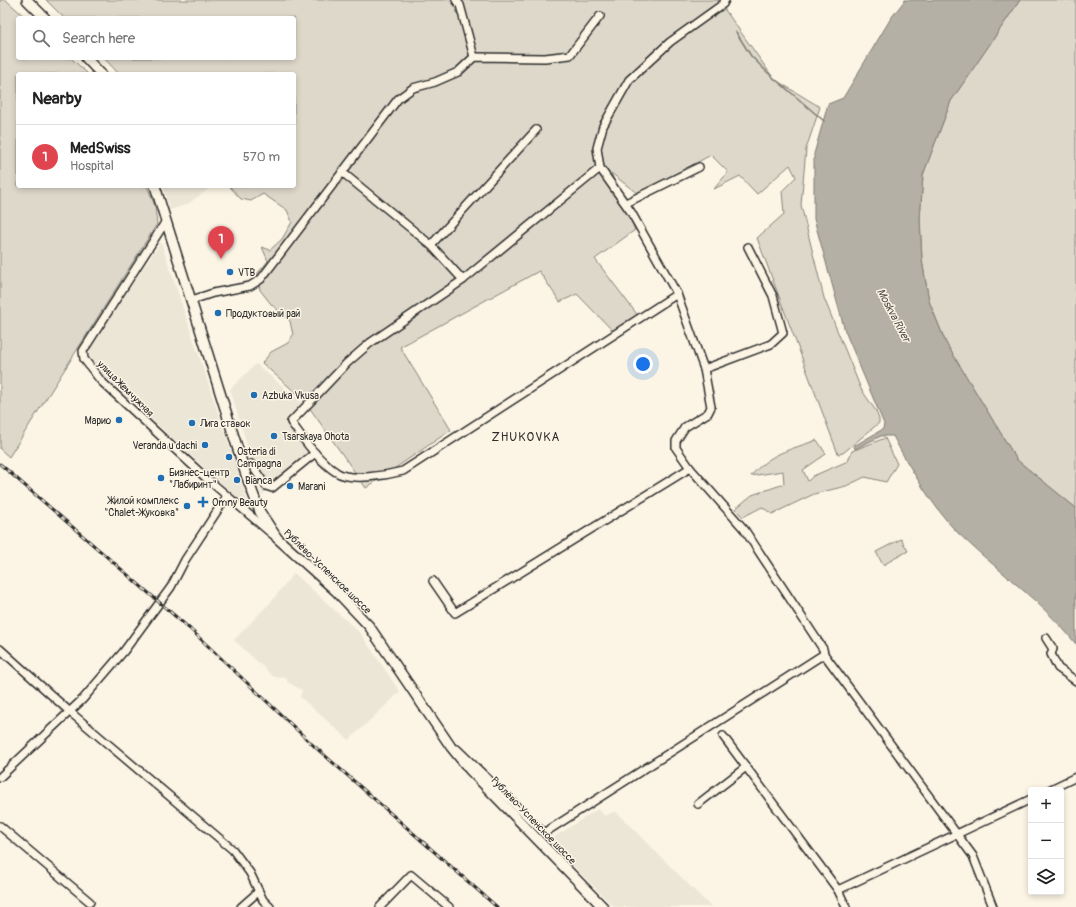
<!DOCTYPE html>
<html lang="en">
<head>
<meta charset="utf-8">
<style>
  :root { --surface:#fff; --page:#f6f6f6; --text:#222; --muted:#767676; --line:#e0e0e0; --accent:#111827 }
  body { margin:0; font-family:Pangolin,sans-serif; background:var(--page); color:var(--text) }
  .controls { position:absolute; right:12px; bottom:12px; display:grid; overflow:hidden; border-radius:4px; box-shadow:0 2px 6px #0003 }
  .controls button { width:36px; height:36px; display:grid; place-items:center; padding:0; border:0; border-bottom:1px solid var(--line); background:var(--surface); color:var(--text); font:20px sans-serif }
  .you { position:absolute; left:643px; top:364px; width:14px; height:14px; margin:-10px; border:3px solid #fff; border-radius:50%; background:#1a73e8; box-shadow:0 0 0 6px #1a73e833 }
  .badge { display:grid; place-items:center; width:26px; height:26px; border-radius:50%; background:var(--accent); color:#fff; font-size:13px; font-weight:700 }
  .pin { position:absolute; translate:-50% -33px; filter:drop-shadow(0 1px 2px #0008) }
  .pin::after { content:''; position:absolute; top:21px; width:14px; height:12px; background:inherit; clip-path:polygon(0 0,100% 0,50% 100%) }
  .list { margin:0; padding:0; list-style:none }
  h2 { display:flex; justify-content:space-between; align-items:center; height:52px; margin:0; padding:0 16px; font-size:17px }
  h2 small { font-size:13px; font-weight:400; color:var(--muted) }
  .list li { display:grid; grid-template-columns:26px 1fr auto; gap:12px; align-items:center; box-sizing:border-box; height:64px; padding:0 16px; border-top:1px solid var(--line) }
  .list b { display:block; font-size:15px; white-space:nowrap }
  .list p { margin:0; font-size:13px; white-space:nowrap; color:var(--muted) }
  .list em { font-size:13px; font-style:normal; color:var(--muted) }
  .icon { flex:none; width:22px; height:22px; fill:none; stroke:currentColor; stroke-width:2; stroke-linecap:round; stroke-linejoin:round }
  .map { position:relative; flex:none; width:1076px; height:907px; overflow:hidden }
  .search { position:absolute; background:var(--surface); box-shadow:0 2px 6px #0003; left:16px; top:16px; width:280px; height:44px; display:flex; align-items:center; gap:10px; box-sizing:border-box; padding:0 14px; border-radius:4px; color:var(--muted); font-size:15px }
  .panel { position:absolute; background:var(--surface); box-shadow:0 2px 6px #0003; left:16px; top:72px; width:280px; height:116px; border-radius:4px }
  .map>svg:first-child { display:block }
</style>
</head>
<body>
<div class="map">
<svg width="1076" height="907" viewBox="0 0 1076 907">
  <rect width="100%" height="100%" fill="#fcf5e5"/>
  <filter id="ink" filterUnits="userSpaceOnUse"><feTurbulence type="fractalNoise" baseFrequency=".025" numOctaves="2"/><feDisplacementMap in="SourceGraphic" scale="8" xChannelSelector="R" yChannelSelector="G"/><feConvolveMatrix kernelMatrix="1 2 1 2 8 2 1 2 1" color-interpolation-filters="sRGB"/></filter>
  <g filter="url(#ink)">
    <g fill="#ece6d7">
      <path d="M163,186H213L188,204L170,210Z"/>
      <path d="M161,242L249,505L246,506L90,363L89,347Z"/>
      <path d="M256,364L305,405L287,422L312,454L262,495L230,389Z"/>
      <path d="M294,573L361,634L400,692L349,740L300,697L302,690L287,682V678L274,677L234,640L270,603Z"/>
      <path d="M598,809L605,816L615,811L711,907H614L548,841Z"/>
    </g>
    <g fill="#ded8ca" stroke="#84827a">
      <path d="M0,0H6L26,18H18V58H71L88,74H18V186H147L155,206L157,224L9,457L0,449Z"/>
      <path d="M46,0H718L774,79L820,107L806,149L801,205L824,298L861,389L876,411L879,419V423L843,453L838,454L757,238L784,214L782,191L796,177L790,165L757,194L740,176L714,189L728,172L711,155L638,194L611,173L635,230L595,259L639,317L614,332L577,294L560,302L539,271L400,347L451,430L366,488L304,400L262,363L271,352L288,343L293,335L290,321L271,304L260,290L257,274L268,261L262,247L270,250L282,239L292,222L287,210L263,194L251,201L241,199L229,186H294V74H119L104,58H294V18H64Z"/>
      <path d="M1020,0H1076V508L1017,460L946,343L929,301L922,260L920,219L923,175L951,101Z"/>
      <path d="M885,438L897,464L886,482L865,477L846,486L814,494L772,514L762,507L743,517L735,509L752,495L784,484L783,471L751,476C770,453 789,450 817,440L826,454L803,470L808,481L813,476L848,461L852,451Z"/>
      <path d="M901,539L908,551L883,565L876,552Z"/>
    </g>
    <path fill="#b4b0a5" stroke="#7d7b74" d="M905,0H1020L951,101L923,175L920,219L922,260L929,301L946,343L1017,460L1076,508V644C1042,601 996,570 957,532C935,510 907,464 893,436H881L855,449L854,446L883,429L884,424L845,331L814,219V154L828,104L843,98L891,18Z"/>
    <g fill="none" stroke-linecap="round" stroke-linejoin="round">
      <path stroke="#7d7b74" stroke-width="1.5" d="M736,32L751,56L767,72L824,121"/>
      <defs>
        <g id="minor">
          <path d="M456,0L460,5L474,57"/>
          <path d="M600,168L631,212L677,294L704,369L711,407L708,413L685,427L676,441V448L690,468L744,529L823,649L824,654L973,856L993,907"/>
          <path d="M342,172L431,245L536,130"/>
          <path d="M626,203L699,167"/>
          <path d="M166,221L83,351L84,359L101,381L205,477L272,534"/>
          <path d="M431,245L463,280"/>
          <path d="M677,294L403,471C388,475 350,482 336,472C318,460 304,440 291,422L347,363L370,343L463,280L600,168L597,148L603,126L629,80L670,42L723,4L725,0"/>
          <path d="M192,300L213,293L250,286L261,279L398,99L413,88L435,82L458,72L474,57L545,58L570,55L600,16"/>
          <path d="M704,369L771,344L783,333L773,296L748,247"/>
          <path d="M251,464L266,486L272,488L315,453"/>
          <path d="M433,581L455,613L690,468"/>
          <path d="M1046,638L1053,649L1051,654L1058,668L1076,681"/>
          <path d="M0,649L69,711L233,850L250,873L263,900L270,907"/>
          <path d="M723,736L838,890L846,907"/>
          <path d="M457,749L544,833L824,654"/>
          <path d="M0,777L83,699L124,651L171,587L185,560L227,496"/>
          <path d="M1049,790L1076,777"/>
          <path d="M698,804L746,767"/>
          <path d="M0,826L90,902"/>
          <path d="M838,890L1031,799"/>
          <path d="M241,907L258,892"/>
          <path d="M380,907L411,875L449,907"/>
        </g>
        <g id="major">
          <path d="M27,0L45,18"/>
          <path d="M86,58L101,74"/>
          <path d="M155,186L246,475L260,512L277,538L336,591L369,626L451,747L469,769L603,907"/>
        </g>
      </defs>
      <use href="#minor" stroke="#2b2b2b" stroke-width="10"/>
      <use href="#major" stroke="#2b2b2b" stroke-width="12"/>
      <use href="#minor" stroke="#fcf5e5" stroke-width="7"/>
      <use href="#major" stroke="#fcf5e5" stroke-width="9"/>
      <defs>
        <path id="rail" d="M0,464L190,629L314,746L497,907"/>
      </defs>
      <use href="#rail" stroke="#2b2b2b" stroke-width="3"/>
      <use href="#rail" stroke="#fcf5e5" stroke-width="1.5" stroke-dasharray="4.5" stroke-linecap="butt"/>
    </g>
  </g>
  <g fill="#1f6fb2" stroke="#fcf5e5" stroke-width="1.5">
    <circle cx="230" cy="272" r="4"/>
    <circle cx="218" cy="313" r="4"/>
    <circle cx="254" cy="395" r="4"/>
    <circle cx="119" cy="420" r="4"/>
    <circle cx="192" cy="423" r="4"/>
    <circle cx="274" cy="436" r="4"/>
    <circle cx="205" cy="445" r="4"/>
    <circle cx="229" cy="457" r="4"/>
    <circle cx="161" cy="478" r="4"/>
    <circle cx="237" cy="480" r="4"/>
    <circle cx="290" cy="486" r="4"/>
    <path d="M201 496h4v4h4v4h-4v4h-4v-4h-4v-4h4z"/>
    <circle cx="187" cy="506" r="4"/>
  </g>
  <g text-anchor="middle" stroke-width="3" stroke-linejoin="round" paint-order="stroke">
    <g font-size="10" fill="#2b2b2b" stroke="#fcf5e5" text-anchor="start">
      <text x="238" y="276">VTB</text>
      <text x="226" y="317">Продуктовый рай</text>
      <text x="262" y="399">Azbuka Vkusa</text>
      <text x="111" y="424" text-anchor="end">Марио</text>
      <text x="200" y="427">Лига ставок</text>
      <text x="282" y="440">Tsarskaya Ohota</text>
      <text x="197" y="449" text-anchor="end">Veranda u dachi</text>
      <text x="237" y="455">Osteria di<tspan x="237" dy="12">Campagna</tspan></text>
      <text x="169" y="476">Бизнес-центр<tspan x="169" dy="12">"Лабиринт"</tspan></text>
      <text x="245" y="484">Bianca</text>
      <text x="298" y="490">Marani</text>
      <text x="179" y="504" text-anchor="end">Жилой комплекс<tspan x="179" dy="12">"Chalet-Жуковка"</tspan></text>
      <text x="212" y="506">Omny Beauty</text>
    </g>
    <g font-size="10" fill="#2b2b2b" stroke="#fcf5e5">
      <text transform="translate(126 388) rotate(45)" y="4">улица Жемчужная</text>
      <text transform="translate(328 571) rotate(44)" y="4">Рублёво-Успенское шоссе</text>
      <text transform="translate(534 820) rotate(46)" y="4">Рублёво-Успенское шоссе</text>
    </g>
    <g font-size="11" font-style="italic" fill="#545350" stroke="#fcf5e5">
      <text transform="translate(894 315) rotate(62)" y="4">Moskva River</text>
    </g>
    <g font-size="12" letter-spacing="1" fill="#2b2b2b" stroke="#fcf5e5">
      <text x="526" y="441">ZHUKOVKA</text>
    </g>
  </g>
</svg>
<div class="controls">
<button>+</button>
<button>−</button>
<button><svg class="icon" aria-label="layers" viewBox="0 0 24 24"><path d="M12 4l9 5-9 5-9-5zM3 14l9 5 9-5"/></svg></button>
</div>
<div class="you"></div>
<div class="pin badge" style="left:221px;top:259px;background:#e0444e">1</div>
<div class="search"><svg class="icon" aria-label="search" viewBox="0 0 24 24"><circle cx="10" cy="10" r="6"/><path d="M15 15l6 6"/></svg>Search here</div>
<section class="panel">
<h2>Nearby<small></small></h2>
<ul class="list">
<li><span class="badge" style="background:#e0444e">1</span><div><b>MedSwiss</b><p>Hospital</p></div><em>570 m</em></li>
</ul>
</section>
</div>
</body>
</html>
